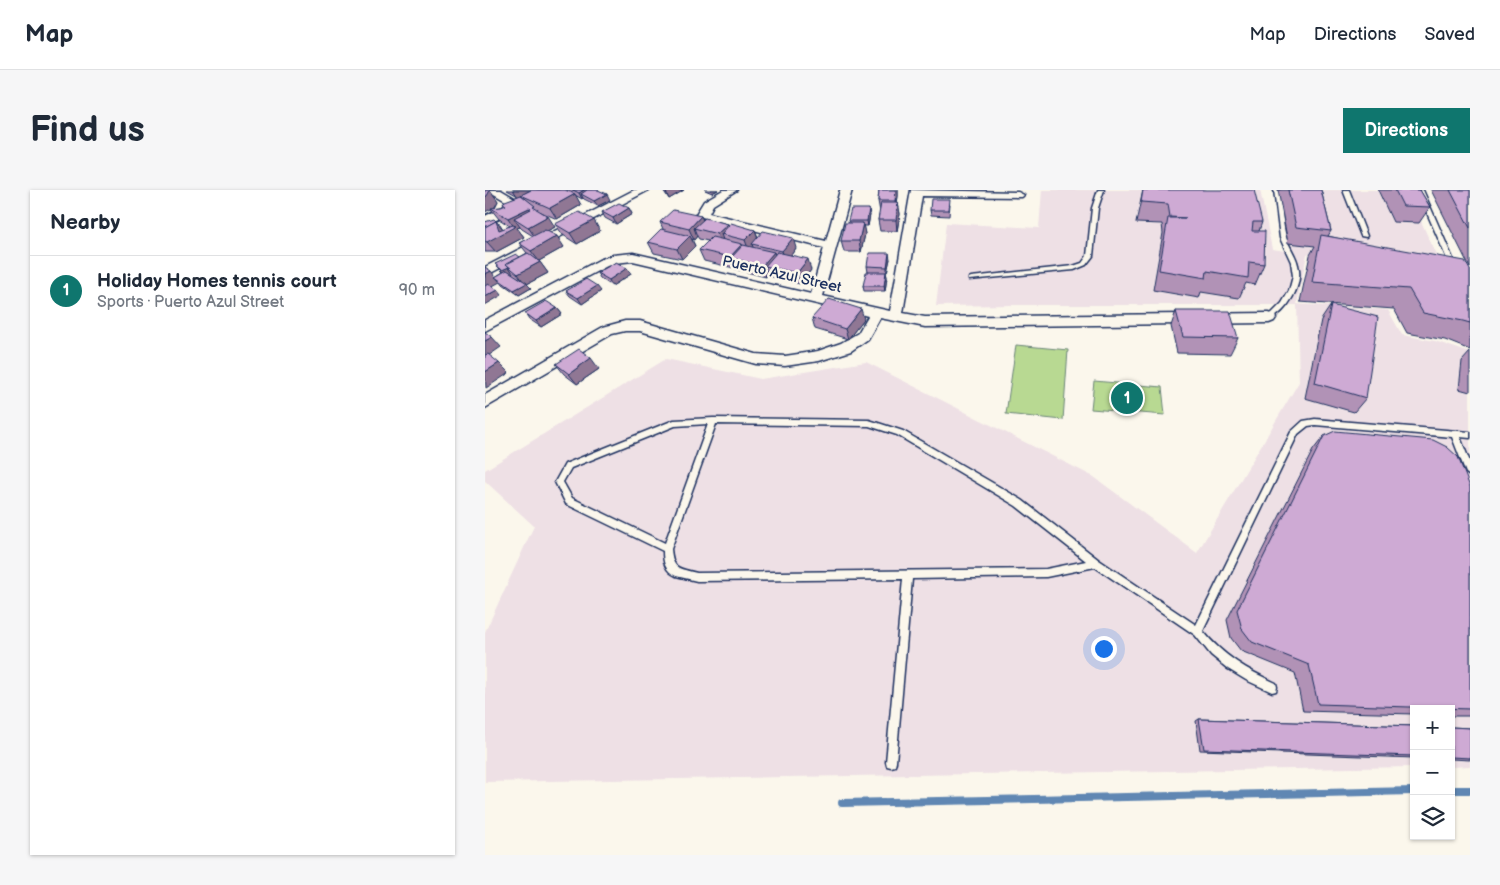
<!DOCTYPE html>
<html lang="en">
<head>
<meta charset="utf-8">
<style>
  :root { --surface:#fff; --page:#f6f6f7; --text:#1f2937; --muted:#747a83; --line:#e0e1e3; --accent:#0f766e }
  body { margin:0; font-family:"Balsamiq Sans",sans-serif; background:var(--page); color:var(--text) }
  .controls { position:absolute; right:15px; bottom:15px; display:grid; overflow:hidden; border-radius:0px; box-shadow:0 1px 4px #0004 }
  .controls button { width:45px; height:45px; display:grid; place-items:center; padding:0; border:0; border-bottom:1px solid var(--line); background:var(--surface); color:var(--text); font:25px sans-serif }
  .you { position:absolute; left:618px; top:458px; width:18px; height:18px; margin:-12px; border:4px solid #fff; border-radius:50%; background:#1a73e8; box-shadow:0 0 0 8px #1a73e833 }
  .badge { display:grid; place-items:center; width:32px; height:32px; border-radius:50%; background:var(--accent); color:#fff; font-size:16px; font-weight:700 }
  .pin { position:absolute; translate:-50% -50%; border:2px solid #fff; box-shadow:0 1px 5px #0006 }
  .list { margin:0; padding:0; list-style:none }
  h2 { display:flex; justify-content:space-between; align-items:center; height:65px; margin:0; padding:0 20px; font-size:21px }
  h2 small { font-size:16px; font-weight:400; color:var(--muted) }
  .list li { display:grid; grid-template-columns:32px 1fr auto; gap:15px; align-items:center; box-sizing:border-box; height:70px; padding:0 20px; border-top:1px solid var(--line) }
  .list b { display:block; font-size:19px; white-space:nowrap }
  .list p { margin:0; font-size:16px; white-space:nowrap; color:var(--muted) }
  .list em { font-size:16px; font-style:normal; color:var(--muted) }
  .icon { flex:none; width:28px; height:28px; fill:none; stroke:currentColor; stroke-width:2; stroke-linecap:round; stroke-linejoin:round }
  .map { position:relative; flex:none; width:985px; height:665px; overflow:hidden; border-radius:0px }
  header { display:flex; align-items:center; gap:30px; box-sizing:border-box; height:70px; padding:0 25px; background:var(--surface); border-bottom:1px solid var(--line) }
  header strong { font-size:24px }
  nav { display:flex; gap:28px; margin-inline-start:auto; font-size:18px }
  .intro { display:flex; align-items:center; justify-content:space-between; box-sizing:border-box; height:120px; padding:0 30px }
  h1 { margin:0; font-size:35px }
  .button { padding:12px 22px; border-radius:0px; background:var(--accent); color:#fff; font-size:18px; font-weight:700 }
  main { display:flex; gap:30px; padding:0 30px }
  aside { flex:1; background:var(--surface); border-radius:0px; box-shadow:0 1px 4px #0004 }
  .map>svg:first-child { display:block }
</style>
</head>
<body>
<header>
<strong>Map</strong>
<nav><a>Map</a><a>Directions</a><a>Saved</a></nav>
</header>
<div class="intro"><h1>Find us</h1><a class="button">Directions</a></div>
<main>
<aside>
<h2>Nearby<small></small></h2>
<ul class="list">
<li><span class="badge">1</span><div><b>Holiday Homes tennis court</b><p>Sports · Puerto Azul Street</p></div><em>90 m</em></li>
</ul>
</aside>
<div class="map">
<svg width="985" height="665" viewBox="0 0 985 665">
  <rect width="100%" height="100%" fill="#fbf7ec"/>
  <filter id="ink" filterUnits="userSpaceOnUse"><feTurbulence type="fractalNoise" baseFrequency=".02" numOctaves="2"/><feDisplacementMap in="SourceGraphic" scale="10" xChannelSelector="R" yChannelSelector="G"/><feConvolveMatrix kernelMatrix="1 2 1 2 8 2 1 2 1" color-interpolation-filters="sRGB"/></filter>
  <g filter="url(#ink)">
    <path fill="#eee0e5" d="M557,0H775L787,59L800,61L793,0H922L962,89L822,64L812,114L903,120L917,145L950,151L985,163V576L966,577V519H929V577L0,592V442L49,336L0,291V280L181,169L276,189L381,172L609,287L712,363L814,192L812,115H529L451,116L461,33L554,38Z"/>
    <g fill="#b8d992" stroke="#6a8478">
      <path d="M531,155L583,160L578,230L521,224Z"/>
      <path d="M609,191L677,197L680,225L606,219Z"/>
    </g>
    <g fill="none" stroke-linecap="round" stroke-linejoin="round">
      <g stroke="#6087b3" stroke-width="8">
        <path d="M966,600H985"/>
        <path d="M357,613L929,601"/>
      </g>
      <defs>
        <g id="service">
          <path d="M613,0H619L613,18L608,66L601,75L589,80L484,90V88L486,87L588,76L597,73L602,66L607,18Z"/>
          <path d="M789,0H795C797,16 797,31 801,47C804,57 811,65 813,75C819,95 802,123 784,130H782V126L787,123L797,113L804,101L808,86L806,72L795,48Z"/>
          <path d="M858,0H864L882,46L881,47L876,46Z"/>
          <path d="M932,0H938L972,78L971,79L969,80L966,78Z"/>
          <path d="M228,228L384,230L418,241L537,310L614,370L711,435L806,242L818,231L830,229L985,242V248L975,247L985,272V286L981,283L967,247L830,235L823,236L813,244L718,441C738,466 762,480 791,493L792,497L791,501L787,502L761,490L743,479L726,465L710,445L610,377L561,387L427,389L411,572L410,576L406,577L402,576L401,572L418,389L212,391L191,386C180,381 178,372 178,361L81,314L70,292L80,274L189,230ZM223,234L180,353L87,308L78,292L86,278L190,236ZM231,234L384,236L412,245L531,316L601,371L561,379L212,383C193,378 188,380 186,359Z"/>
        </g>
        <g id="minor">
          <path d="M2,0H16L41,15L39,17H31Z"/>
          <path d="M149,0H164L0,86V77Z"/>
          <path d="M238,0H252L228,15L224,23L341,51L355,0H367L338,106L405,121L426,0L533,2L539,5L537,7L437,6L418,123L440,127L784,123L789,125L791,128L789,131L784,133L440,137L395,128L383,149L366,161L334,171L300,176L271,174L155,141H140L127,144L0,218V205L118,137L140,131H155L271,164L300,166L333,161L356,153L373,143L383,126L148,71L130,73L122,76L0,141V130L114,70L128,65L148,63L326,104L339,58L213,26L211,24L219,11Z"/>
        </g>
        <path id="tertiary" d="M55,0H73L71,3L0,35V26Z"/>
      </defs>
      <use href="#service" stroke="#1b2f5e" stroke-width="3"/>
      <use href="#minor" stroke="#1b2f5e" stroke-width="3"/>
      <use href="#tertiary" stroke="#1b2f5e" stroke-width="4"/>
      <use href="#service" fill="#fbf7ec" fill-rule="evenodd"/>
      <use href="#minor" fill="#fbf7ec" fill-rule="evenodd"/>
      <use href="#tertiary" fill="#fbf7ec" fill-rule="evenodd"/>
    </g>
    <g fill="#b192b6" stroke="#1b2f5e">
      <path d="M5,0L13,11L10,17L7,18L16,17L19,15L18,13L33,6L22,0H80L83,1L82,0H113L125,10L113,16L99,9L98,8L97,9L90,5L96,15L72,29L56,22L70,37L62,41L79,57L54,71L63,83L42,94L46,98L34,105L15,92L10,87L18,82L10,74L35,67L42,63L34,53L48,46L37,39L35,37L32,38L39,47L11,62H0V32L15,34L18,39L25,36L14,29L6,19Z"/>
      <path d="M178,0H199L184,9Z"/>
      <path d="M220,0H233L227,3Z"/>
      <path d="M394,0H413V6L412,13H413L415,24L412,41H395L393,30L395,22L393,11Z"/>
      <path d="M658,0L777,32L774,41L779,74L770,95L761,93L754,108L716,102L714,108L668,100L678,43L677,34L651,33Z"/>
      <path d="M793,0H836L846,41L843,46L985,80V160L960,150L922,143L909,119L815,112L825,65L830,56L803,53Z"/>
      <path d="M893,0H935L945,17L934,33L908,32Z"/>
      <path d="M946,0H985V78Z"/>
      <path d="M465,14L464,26L446,25L445,20Z"/>
      <path d="M144,18L147,24L131,34L120,28L117,22Z"/>
      <path d="M385,25L383,36H378L380,44L376,62H359L356,51L364,33L363,31Z"/>
      <path d="M216,26L218,30L244,36L270,40L273,47L311,58L306,65L326,80L315,94L284,86L283,84L281,87L250,79L249,78L219,71L214,60L223,51L214,49L212,46L209,50L207,49L210,56L197,69L169,63L163,52L178,39L175,32Z"/>
      <path d="M70,34L115,41L92,54L78,45Z"/>
      <path d="M405,69L402,82H401L402,87L400,101H379L378,96L383,82L382,76Z"/>
      <path d="M142,78L146,84L127,96L115,88L112,83Z"/>
      <path d="M81,101H116L97,114L85,106Z"/>
      <path d="M846,115L881,208L869,222L820,208L836,130Z"/>
      <path d="M72,118L77,124L56,137L44,129L40,123Z"/>
      <path d="M691,121L753,148L745,164L692,163L686,136Z"/>
      <path d="M327,128L379,129L363,149L330,139Z"/>
      <path d="M985,162V202L974,199L977,171Z"/>
      <path d="M71,174L114,179L92,194L79,184Z"/>
      <path d="M839,246L985,297V526H966V519H929V524L818,521L810,483L756,461L746,448L742,430L828,260Z"/>
      <path d="M714,529L929,536V568L715,560L711,531Z"/>
      <path d="M966,537L985,538V570L966,569Z"/>
    </g>
    <g fill="#907794" stroke="#1b2f5e">
      <path d="M5,0L13,11L10,17L0,22V7Z"/>
      <path d="M28,0H46L33,7Z"/>
      <path d="M99,0H108L96,4L98,8L97,9L94,3Z"/>
      <path d="M180,0H199L184,9Z"/>
      <path d="M226,0H233L227,3Z"/>
      <path d="M411,0H413V6L411,22L410,11Z"/>
      <path d="M90,4L96,15L72,29L65,18Z"/>
      <path d="M122,4L125,10L113,16L109,11Z"/>
      <path d="M413,13L415,24L412,41L411,30Z"/>
      <path d="M44,18L51,29L29,28L35,37L32,38L39,47L11,62L2,52L11,31L19,40L29,37L23,28Z"/>
      <path d="M144,18L147,24L131,34L128,28Z"/>
      <path d="M384,19L385,25L383,36L382,31Z"/>
      <path d="M63,26L70,37L50,47L43,37Z"/>
      <path d="M216,26L221,37L209,38L212,46L209,50L204,39Z"/>
      <path d="M109,30L115,41L92,54L85,43Z"/>
      <path d="M378,33L380,44L376,62L374,51Z"/>
      <path d="M243,34L247,45L236,44L239,53L237,55L232,44Z"/>
      <path d="M270,40L274,51L267,54L268,57L264,61L260,50Z"/>
      <path d="M72,46L79,57L54,71L46,61Z"/>
      <path d="M205,46L210,56L197,69L192,59Z"/>
      <path d="M308,48L311,58L301,72L297,61Z"/>
      <path d="M257,54L261,64L246,68L249,78L245,67Z"/>
      <path d="M289,62L292,73L280,76L283,84L281,87L277,76Z"/>
      <path d="M404,63L405,69L402,82V77Z"/>
      <path d="M323,69L326,80L315,94L312,83Z"/>
      <path d="M55,72L63,83L42,94L46,98L34,105L29,100L40,94L33,84Z"/>
      <path d="M24,77L28,83L22,86L17,80Z"/>
      <path d="M142,78L146,84L127,96L124,90Z"/>
      <path d="M6,81L15,92L0,100V84Z"/>
      <path d="M401,82L402,87L400,101L399,96Z"/>
      <path d="M112,96L116,101L97,114L93,108Z"/>
      <path d="M13,100L17,105L0,115V107Z"/>
      <path d="M72,118L77,124L56,137L51,131Z"/>
      <path d="M376,119L379,129L363,149L360,139Z"/>
      <path d="M7,147L16,157L0,168V151Z"/>
      <path d="M106,168L114,179L92,194L84,184Z"/>
      <path d="M14,173L24,183L1,198L0,182Z"/>
    </g>
    <g fill="#ceaad4" stroke="#1b2f5e">
      <path d="M0,0H5L2,6L0,7Z"/>
      <path d="M46,0H80L90,4L65,18L36,5Z"/>
      <path d="M88,0H99L94,3Z"/>
      <path d="M102,0H113L122,4L109,11L96,4Z"/>
      <path d="M394,0H411L410,11H393Z"/>
      <path d="M658,0H769L777,32H768L767,41H780L779,74L764,72L763,88L722,81L721,88L674,80L683,28H701L685,27L683,14L656,12Z"/>
      <path d="M803,0H836L846,41L811,37Z"/>
      <path d="M910,0H935L945,17L918,16Z"/>
      <path d="M965,0H985V38Z"/>
      <path d="M36,5L50,16L48,17L63,26L43,37L29,28L46,19L44,18L23,28L6,18L16,17L21,15L18,13L20,11Z"/>
      <path d="M446,9H465L464,20H445Z"/>
      <path d="M134,13L144,18L128,28L117,22Z"/>
      <path d="M396,13H413L411,30H393Z"/>
      <path d="M366,19H384L382,31H363Z"/>
      <path d="M188,20L216,26L204,39L175,32Z"/>
      <path d="M94,22L109,30L85,43L70,34Z"/>
      <path d="M220,28L243,34L232,44L209,38Z"/>
      <path d="M9,29L11,31L0,37V32Z"/>
      <path d="M11,31L14,40L28,35L31,36L2,52L0,51V37Z"/>
      <path d="M246,33L270,40L260,50L236,44Z"/>
      <path d="M360,33H378L374,51H356Z"/>
      <path d="M176,39L205,46L192,59L163,52Z"/>
      <path d="M60,40L72,46L46,61L34,53Z"/>
      <path d="M278,41L308,48L297,61L267,54Z"/>
      <path d="M836,45L980,71L985,80V133L978,131L938,123L924,99L827,92Z"/>
      <path d="M227,47L257,54L245,67L214,60Z"/>
      <path d="M258,55L289,62L277,76L246,68Z"/>
      <path d="M292,62L323,69L312,83L280,76Z"/>
      <path d="M43,63L55,72L33,84L21,74Z"/>
      <path d="M384,63H404L402,77L382,76Z"/>
      <path d="M31,64L35,67L21,74L24,77L17,80L10,74Z"/>
      <path d="M131,72L142,78L124,90L112,83Z"/>
      <path d="M0,77L6,81L0,84Z"/>
      <path d="M22,80L42,93L29,100L10,87Z"/>
      <path d="M381,82H401L399,96H378Z"/>
      <path d="M101,89L112,96L93,108L81,101Z"/>
      <path d="M3,94L13,100L0,107V96Z"/>
      <path d="M344,109L376,119L360,139L327,128Z"/>
      <path d="M61,111L72,118L51,131L40,123Z"/>
      <path d="M846,115L893,127L881,208L830,193Z"/>
      <path d="M691,121H745L753,148L698,147Z"/>
      <path d="M0,142L7,147L0,151Z"/>
      <path d="M94,159L106,168L84,184L71,174Z"/>
      <path d="M3,164L14,173L0,182V165Z"/>
      <path d="M850,241L948,250L962,257L973,267L985,297V519L833,514L824,475L767,452L757,439L752,420L839,246Z"/>
      <path d="M714,529L929,536V566L719,559Z"/>
      <path d="M966,537L985,538V568L966,567Z"/>
    </g>
  </g>
  <g text-anchor="middle" stroke-width="5" stroke-linejoin="round" paint-order="stroke">
    <g font-size="15" fill="#1b2f5e" stroke="#fbf7ec">
      <text transform="translate(297 84) rotate(13)" y="5">Puerto Azul Street</text>
    </g>
  </g>
</svg>
<div class="controls">
<button>+</button>
<button>−</button>
<button><svg class="icon" aria-label="layers" viewBox="0 0 24 24"><path d="M12 4l9 5-9 5-9-5zM3 14l9 5 9-5"/></svg></button>
</div>
<div class="you"></div>
<div class="pin badge" style="left:642px;top:208px">1</div>
</div>
</main>
</body>
</html>
